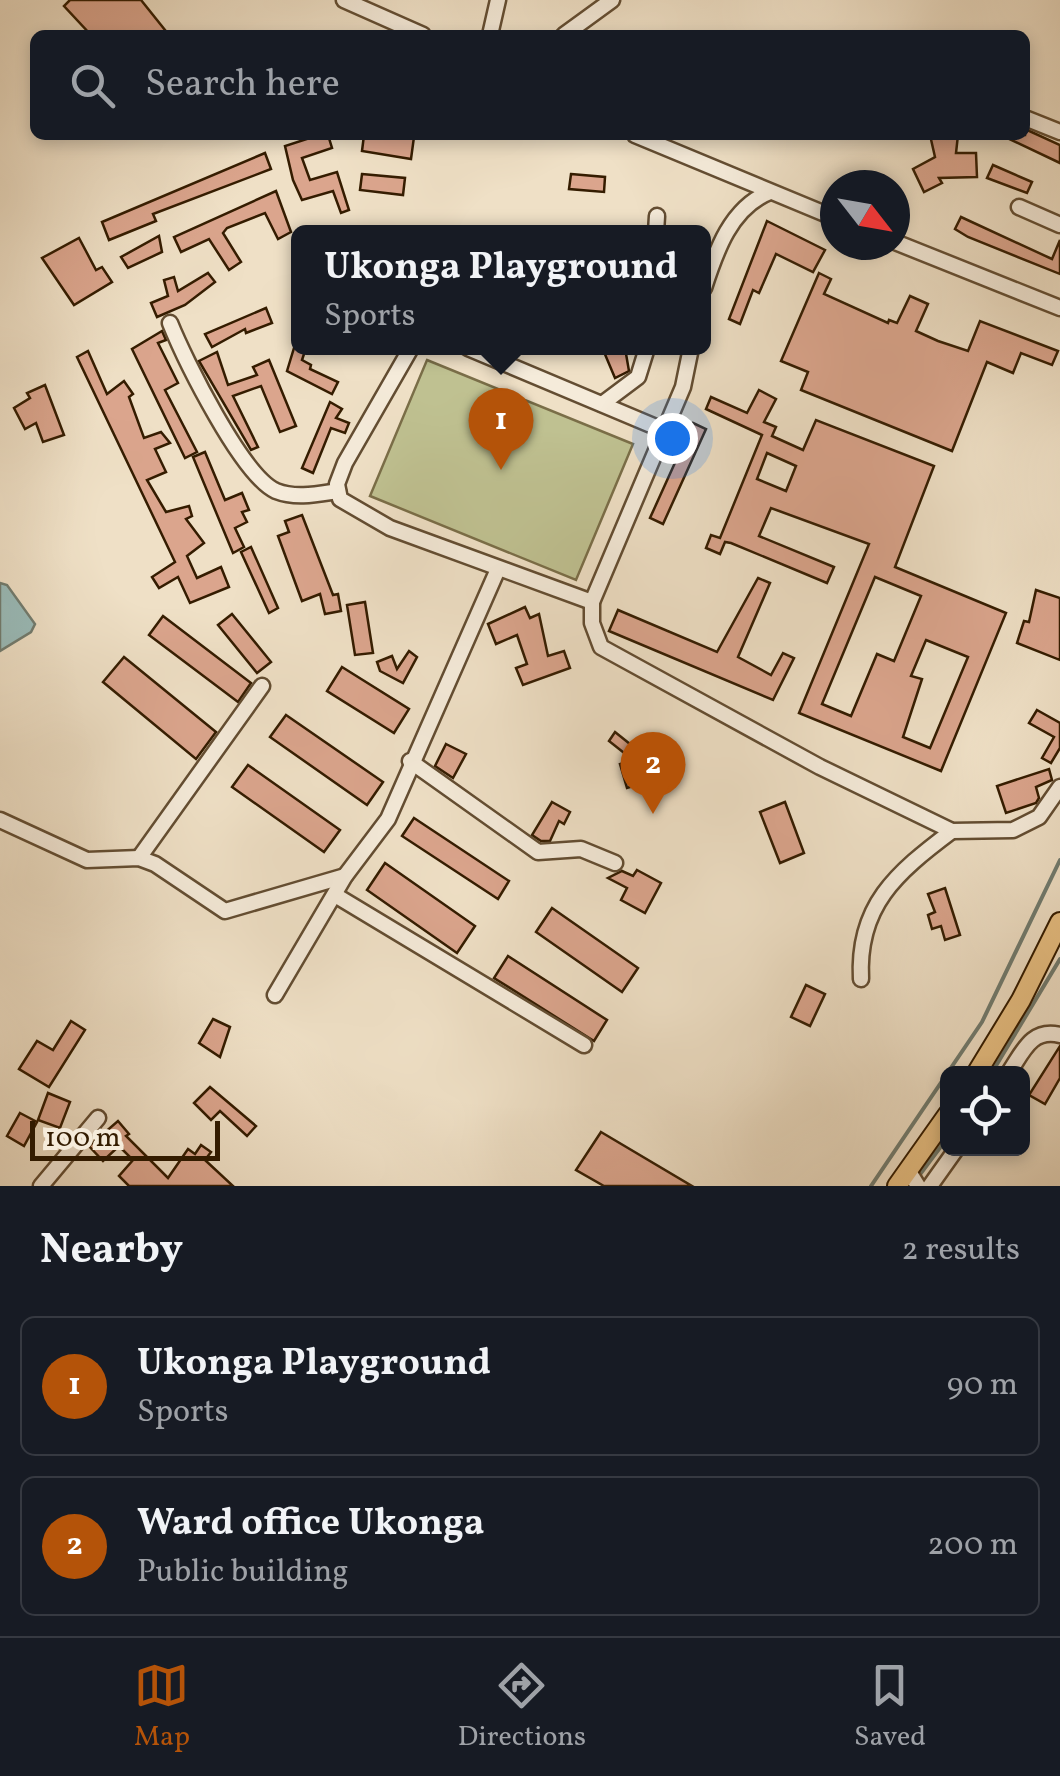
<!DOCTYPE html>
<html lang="en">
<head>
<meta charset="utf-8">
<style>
  :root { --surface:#171b24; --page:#20242c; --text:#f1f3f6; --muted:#9ea1a6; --line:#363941; --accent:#b45309 }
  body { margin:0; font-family:Vollkorn,serif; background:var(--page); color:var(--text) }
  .controls { position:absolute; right:30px; bottom:30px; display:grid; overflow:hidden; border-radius:15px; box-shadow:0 5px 15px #0003 }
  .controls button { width:90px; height:90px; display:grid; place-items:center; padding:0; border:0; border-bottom:2px solid var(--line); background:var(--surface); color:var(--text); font:50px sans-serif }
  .compass { position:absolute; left:820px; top:170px; width:90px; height:90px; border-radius:50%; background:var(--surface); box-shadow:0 5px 15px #0003; rotate:121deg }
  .scale { position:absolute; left:30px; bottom:25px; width:190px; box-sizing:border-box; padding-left:10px; border:5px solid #341c00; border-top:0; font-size:28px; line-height:35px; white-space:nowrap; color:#341c00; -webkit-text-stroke:8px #f5ebda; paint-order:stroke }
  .you { position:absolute; left:672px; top:438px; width:35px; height:35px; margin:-25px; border:8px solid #fff; border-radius:50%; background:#1a73e8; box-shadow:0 0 0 15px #1a73e833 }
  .badge { display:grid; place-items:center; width:65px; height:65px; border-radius:50%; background:var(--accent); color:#fff; font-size:32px; font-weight:700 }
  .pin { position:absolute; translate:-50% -82px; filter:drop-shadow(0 2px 5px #0008) }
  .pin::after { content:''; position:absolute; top:52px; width:35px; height:30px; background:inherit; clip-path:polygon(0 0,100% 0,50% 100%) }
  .popup { position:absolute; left:291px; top:225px; width:420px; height:130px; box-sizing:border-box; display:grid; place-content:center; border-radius:15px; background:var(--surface); filter:drop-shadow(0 2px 8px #0005); font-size:32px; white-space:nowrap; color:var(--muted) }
  .popup b { font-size:38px; color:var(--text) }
  .popup::after { content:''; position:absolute; left:50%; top:100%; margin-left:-20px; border:20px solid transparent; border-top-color:var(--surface) }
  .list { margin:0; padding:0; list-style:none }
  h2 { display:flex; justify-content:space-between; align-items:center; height:130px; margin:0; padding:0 40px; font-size:42px }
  h2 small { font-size:32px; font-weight:400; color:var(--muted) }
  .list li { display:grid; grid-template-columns:65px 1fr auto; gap:30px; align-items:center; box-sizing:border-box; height:140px; margin:0 20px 20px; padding:0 20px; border:2px solid var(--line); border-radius:15px }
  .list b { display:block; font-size:38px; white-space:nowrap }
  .list p { margin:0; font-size:32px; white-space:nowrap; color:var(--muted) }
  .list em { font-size:32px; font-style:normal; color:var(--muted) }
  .icon { flex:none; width:55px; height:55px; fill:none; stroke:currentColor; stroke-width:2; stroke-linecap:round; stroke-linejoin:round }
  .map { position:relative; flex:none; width:1060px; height:1186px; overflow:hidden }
  .search { position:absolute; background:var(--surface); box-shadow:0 5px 15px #0003; left:30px; right:30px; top:30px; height:110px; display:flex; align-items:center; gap:25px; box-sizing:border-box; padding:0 35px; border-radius:15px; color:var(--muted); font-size:38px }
  .sheet { height:450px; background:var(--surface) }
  nav { display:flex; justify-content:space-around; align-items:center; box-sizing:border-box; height:140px; border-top:2px solid var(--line); background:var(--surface); font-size:28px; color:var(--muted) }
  nav a { display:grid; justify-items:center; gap:5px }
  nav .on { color:var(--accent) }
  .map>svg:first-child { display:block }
</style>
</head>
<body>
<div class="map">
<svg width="1060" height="1186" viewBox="0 0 1060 1186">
  <rect width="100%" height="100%" fill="#efe0c6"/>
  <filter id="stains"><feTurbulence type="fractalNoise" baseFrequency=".002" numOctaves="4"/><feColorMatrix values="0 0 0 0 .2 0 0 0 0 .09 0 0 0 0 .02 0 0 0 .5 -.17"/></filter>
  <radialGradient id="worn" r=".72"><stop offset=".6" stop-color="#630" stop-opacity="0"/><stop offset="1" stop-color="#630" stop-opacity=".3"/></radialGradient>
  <path fill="#bfc191" stroke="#7a6e48" stroke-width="2.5" d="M427,360L633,444L576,580L370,496Z"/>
  <path fill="#9abcba" stroke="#717c70" stroke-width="2.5" d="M0,583L7,585L35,624L31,632L0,651Z"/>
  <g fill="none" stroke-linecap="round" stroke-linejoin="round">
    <g stroke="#717c70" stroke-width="4">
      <path d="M991,1074L1060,959"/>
      <path d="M918,1177L948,1137"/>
      <path d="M871,1186L982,1022L1060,860"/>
    </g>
  </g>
  <g fill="#dba58d" stroke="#341c00" stroke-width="2.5" fill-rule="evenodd">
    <path d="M70,0H141L169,35H91L64,6Z"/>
    <path d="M1025,129L1060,145V163L1001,135H1025Z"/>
    <path d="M319,135H328L332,148L302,158L310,180L337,172L349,210L341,213L333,191L302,200L293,180L285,146Z"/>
    <path d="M364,135L414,137L411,159L362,151Z"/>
    <path d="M930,135H958L956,153H976L977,177L939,178L942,183L924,192L913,169L935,157Z"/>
    <path d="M265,153L271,169L153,214L156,221L109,240L102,222Z"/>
    <path d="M993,165L1032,182L1027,193L987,178Z"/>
    <path d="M362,174L405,178L403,195L360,190Z"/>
    <path d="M571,174L605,177L604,192L569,189Z"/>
    <path d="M276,191L291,232L278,239L265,213L227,228L223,233L241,262L229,270L209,239L181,252L174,237Z"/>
    <path d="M961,217L1052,259L1060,240V274L968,237L955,229Z"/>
    <path d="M767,221L825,250L813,272L776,254L759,293L753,290L740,324L729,319Z"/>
    <path d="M159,236L162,252L128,268L121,257Z"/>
    <path d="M79,238L96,270L102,267L112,282L74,305L42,258Z"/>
    <path d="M208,273L215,282L185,305L157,317L151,303L168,296L164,280L174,277L178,291Z"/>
    <path d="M819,273L831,279L824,294L888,323L889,320L897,323L910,296L928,304L916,331L938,341L968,351L980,321L1058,351L1052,365L1021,353L1013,373L987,362L952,451L801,390L808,372L781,361Z"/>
    <path d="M266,308L272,323L246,333L245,329L212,347L205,334Z"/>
    <path d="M162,331L166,340L158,343L178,383L165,390L197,452L185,458L132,349Z"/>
    <path d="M294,348H306L302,360L311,365L310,369L338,382L332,394L287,371Z"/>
    <path d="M625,348L629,371L615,378L604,352Z"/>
    <path d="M88,351L107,394L124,381L133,394L129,397L144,438L161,432L170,443L155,449L166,472L147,480L166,512L189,506L192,516L186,519L204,543L187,556L197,578L221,567L229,587L190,603L178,577L159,588L152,577L175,562L77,357Z"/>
    <path d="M217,352L228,385L257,375L253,367L269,360L296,426L280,432L261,386L233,396L258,447L251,450L199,361Z"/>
    <path d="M45,385L64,435L43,442L36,423L25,429L14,408L30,398L27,393Z"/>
    <path d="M759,390L776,399L764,422L776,427L772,436L803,450L816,420L934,466L895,567L1006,613L941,771L799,713L869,544L771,508L759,536L834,567L827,583L731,543L725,542L720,554L706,548L711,535L720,538L762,435L706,409L711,397L747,413ZM767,453L796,466L786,491L757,479ZM875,577L921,596L894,661L877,654L851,716L822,704ZM926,640L968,657L930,748L903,737L922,679L911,676Z"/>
    <path d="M330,402L342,409L336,418L349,423L345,433L331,428L313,473L302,468Z"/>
    <path d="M693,423L706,429L663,524L650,518Z"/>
    <path d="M205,452L225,500L242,493L249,510L242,512L247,522L235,528L244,547L233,553L193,457Z"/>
    <path d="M302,515L333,595L338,594L341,611L325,614L320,594L302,601L278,536L289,532L285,521Z"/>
    <path d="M251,547L278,608L269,613L241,552Z"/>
    <path d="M758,578L770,583L738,657L771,675L783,653L794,658L773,700L609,631L618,610L717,652Z"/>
    <path d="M1036,590L1060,598V660L1017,643L1024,621L1029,622Z"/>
    <path d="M365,602L373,653L355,655L347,605Z"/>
    <path d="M525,607L530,618L539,614L548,656L564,651L570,668L523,685L516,668L527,664L517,635L496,644L488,624Z"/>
    <path d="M232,614L271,662L257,673L218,625Z"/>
    <path d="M163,616L251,683L238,702L149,635Z"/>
    <path d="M409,651L417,657L403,683L380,671L377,662L392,656L397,669Z"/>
    <path d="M124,657L216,732L196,759L103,682Z"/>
    <path d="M342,667L409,709L394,733L327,691Z"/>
    <path d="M1037,710L1060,723V748L1051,763L1042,758L1054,737L1029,723Z"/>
    <path d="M286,715L383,782L367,805L270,737Z"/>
    <path d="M615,732L635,748L653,742L668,789L647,796L643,783L627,788L620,764L633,760L609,741Z"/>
    <path d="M446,744L466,754L453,778L435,766Z"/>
    <path d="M248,765L340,830L324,852L232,787Z"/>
    <path d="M1049,769L1052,780L1036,787L1039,798L1036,803L1006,813L997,786Z"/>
    <path d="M552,802L570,812L564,824L559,821L550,841H541L532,835Z"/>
    <path d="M785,802L804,853L780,863L760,812Z"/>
    <path d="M414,818L509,881L498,899L402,836Z"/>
    <path d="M385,863L475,926L457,953L367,890Z"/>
    <path d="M637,870L661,883L645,913L621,900L627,888L608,878L622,871L633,876Z"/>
    <path d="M945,888L960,935L945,940L941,926L932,929L928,915L935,912L928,894Z"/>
    <path d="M552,908L638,968L622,992L536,932Z"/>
    <path d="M508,956L607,1020L594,1041L494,978Z"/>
    <path d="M806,985L825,994L810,1026L791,1017Z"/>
    <path d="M213,1019L230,1027L220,1057L199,1043Z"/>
    <path d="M71,1021L85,1030L49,1087L19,1069L37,1041L53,1050Z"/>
    <path d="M1060,1046V1078L1045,1104L1029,1095Z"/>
    <path d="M210,1087L256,1126L247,1136L220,1111L211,1120L194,1103Z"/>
    <path d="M48,1093L70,1102L60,1128L38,1120Z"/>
    <path d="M20,1113L37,1122L24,1146L7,1136Z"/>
    <path d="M118,1121L129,1134L126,1136L168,1178L188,1149L195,1154L201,1145L211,1152L205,1160L233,1186H129L119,1176L133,1160L119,1146L103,1161L89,1146Z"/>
    <path d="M601,1132L692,1186H604L576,1170Z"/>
  </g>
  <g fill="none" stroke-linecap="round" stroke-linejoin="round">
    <defs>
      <g id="minor">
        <path d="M344,0L423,35"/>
        <path d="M490,35L498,0"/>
        <path d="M564,35L612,0"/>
        <path d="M1025,118L1060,132"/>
        <path d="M635,135L835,218"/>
        <path d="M1019,207L1060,225"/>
        <path d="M656,232L657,216"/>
        <path d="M895,242L1060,308"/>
        <path d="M704,288C716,251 731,207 770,192"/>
        <path d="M170,323C185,360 242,476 276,491C296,499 318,494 338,491"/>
        <path d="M411,348L345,463L337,484L340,499L390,528L592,602"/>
        <path d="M468,348L663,430"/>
        <path d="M691,348L683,387L592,602V623L601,647L820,767L952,831L1013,830L1039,817L1060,787"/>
        <path d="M602,404L638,377L647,348"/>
        <path d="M410,761L538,852L581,849L615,863"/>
        <path d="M0,820L87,860L139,858L155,864L225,911L345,876"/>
        <path d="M139,858L262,686"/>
        <path d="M335,895L584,1045"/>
        <path d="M861,979C857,906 896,873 952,831"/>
        <path d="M275,995L345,876L388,819L498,569"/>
        <path d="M1008,1074C1023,1052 1031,1028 1060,1035"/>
        <path d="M908,1170L918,1186"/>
        <path d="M41,1186L98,1118"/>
        <path d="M930,1186L957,1148"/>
      </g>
      <g id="major">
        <path d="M976,1074L1021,1000L1060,922"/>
        <path d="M897,1186L948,1114"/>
      </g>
    </defs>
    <use href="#minor" stroke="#634d32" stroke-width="19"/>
    <use href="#major" stroke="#341c00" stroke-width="22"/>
    <use href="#minor" stroke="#f5ebda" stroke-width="14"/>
    <use href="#major" stroke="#e8c083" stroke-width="18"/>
  </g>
  <rect width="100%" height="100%" filter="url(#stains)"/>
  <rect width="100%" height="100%" fill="url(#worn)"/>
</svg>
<div class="controls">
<button><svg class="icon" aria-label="locate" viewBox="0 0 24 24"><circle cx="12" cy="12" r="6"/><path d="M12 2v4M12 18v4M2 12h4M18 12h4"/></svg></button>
</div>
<svg class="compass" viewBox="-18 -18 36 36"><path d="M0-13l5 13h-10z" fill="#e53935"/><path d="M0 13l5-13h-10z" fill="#9ea1a6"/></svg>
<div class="scale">100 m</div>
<div class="you"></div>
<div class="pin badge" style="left:501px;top:470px">1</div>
<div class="popup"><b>Ukonga Playground</b>Sports</div>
<div class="pin badge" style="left:653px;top:814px">2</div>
<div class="search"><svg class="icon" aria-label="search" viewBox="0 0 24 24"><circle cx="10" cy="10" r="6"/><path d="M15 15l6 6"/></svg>Search here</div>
</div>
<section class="sheet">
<h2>Nearby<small>2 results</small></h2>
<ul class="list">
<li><span class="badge">1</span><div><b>Ukonga Playground</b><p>Sports</p></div><em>90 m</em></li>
<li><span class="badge">2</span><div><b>Ward office Ukonga</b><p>Public building</p></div><em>200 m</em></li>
</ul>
</section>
<nav>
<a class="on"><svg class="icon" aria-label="map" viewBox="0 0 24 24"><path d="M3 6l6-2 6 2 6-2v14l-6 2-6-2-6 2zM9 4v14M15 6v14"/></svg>Map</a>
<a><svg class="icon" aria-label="directions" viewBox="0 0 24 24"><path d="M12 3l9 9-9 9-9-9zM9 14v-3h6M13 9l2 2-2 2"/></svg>Directions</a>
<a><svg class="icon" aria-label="saved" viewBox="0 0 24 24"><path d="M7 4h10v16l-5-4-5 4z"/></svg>Saved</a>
</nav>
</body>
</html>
